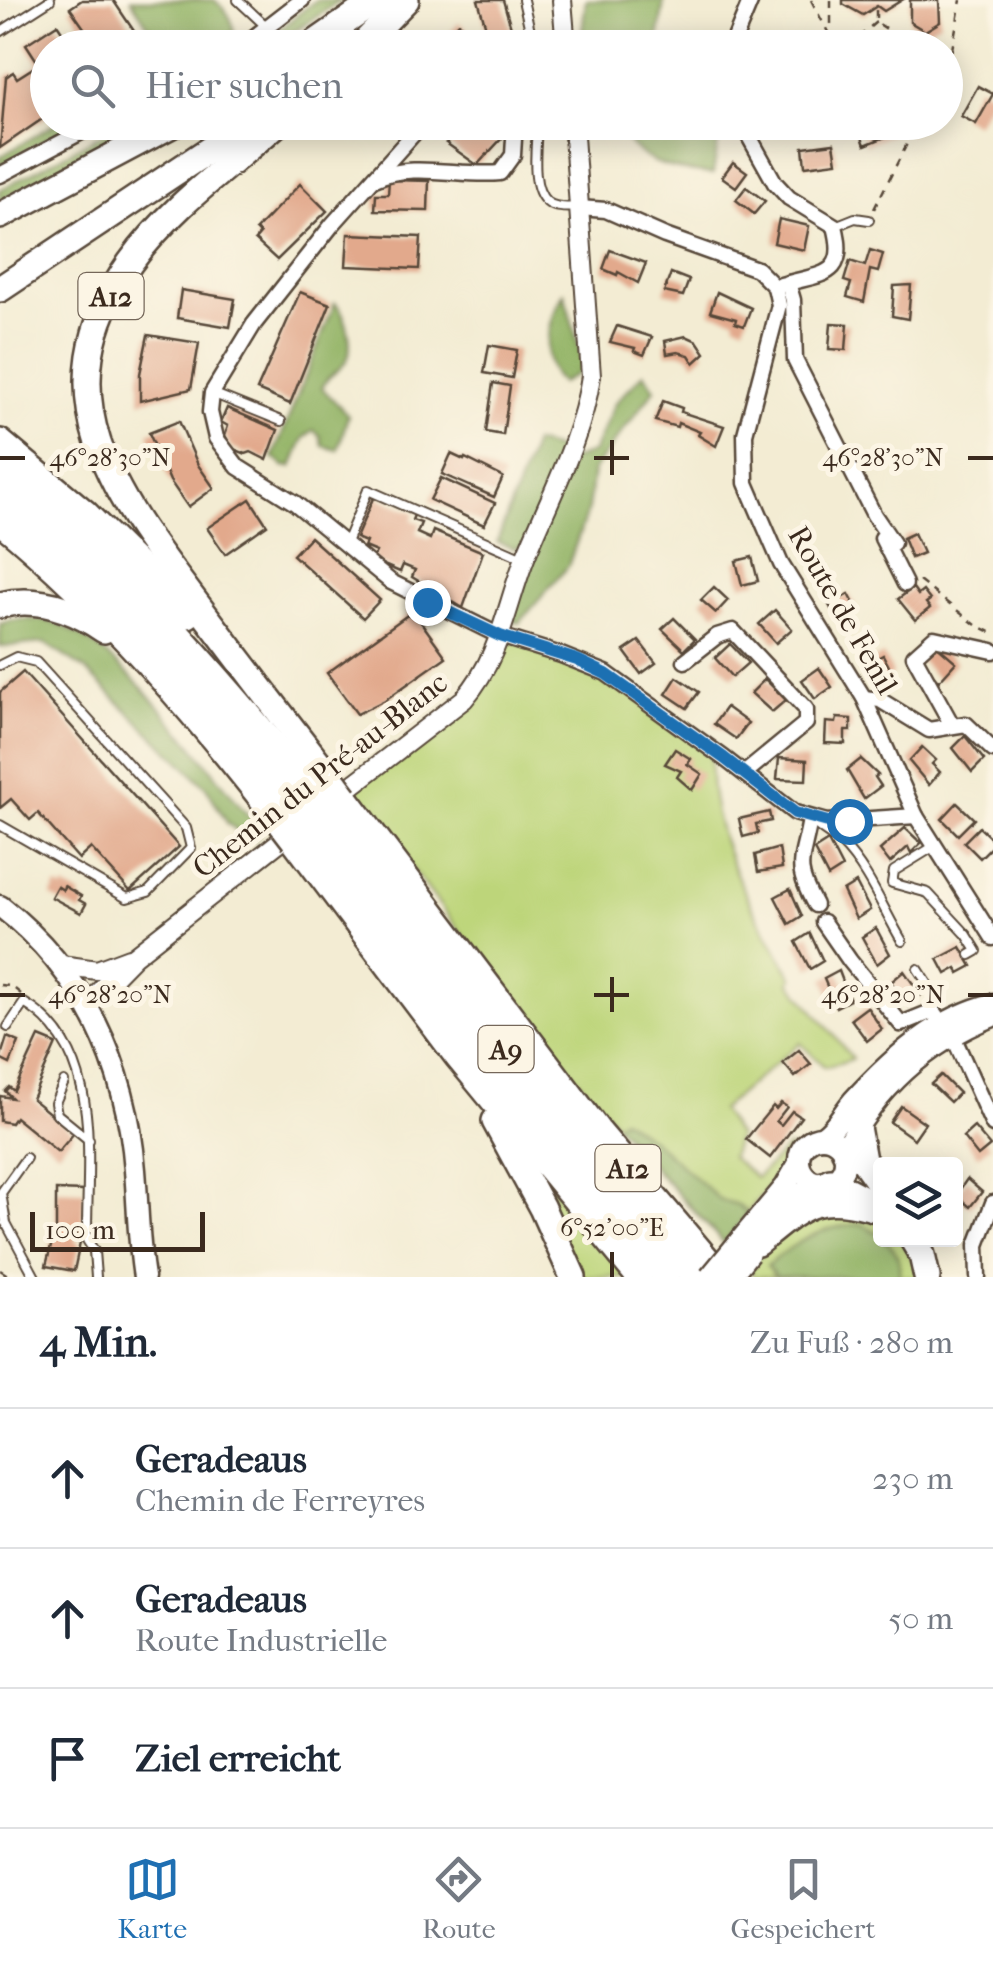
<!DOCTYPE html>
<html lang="de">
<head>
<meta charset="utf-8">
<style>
  :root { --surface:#fff; --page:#f2f2f3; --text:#1f2937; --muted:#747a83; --line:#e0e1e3; --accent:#1f6fb2 }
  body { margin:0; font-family:"IM FELL French Canon",serif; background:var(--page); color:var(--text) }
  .controls { position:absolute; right:30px; bottom:30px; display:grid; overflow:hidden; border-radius:10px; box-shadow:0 5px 25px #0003 }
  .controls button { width:90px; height:90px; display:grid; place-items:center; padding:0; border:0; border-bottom:2px solid var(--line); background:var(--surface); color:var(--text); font:50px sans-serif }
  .scale { position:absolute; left:30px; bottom:25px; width:175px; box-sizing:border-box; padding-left:10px; border:5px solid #3b2a1e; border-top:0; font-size:28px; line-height:35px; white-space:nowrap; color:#3b2a1e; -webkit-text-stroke:8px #fcf5e5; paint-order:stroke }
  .stop { position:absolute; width:30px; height:30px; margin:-22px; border:8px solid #1f6fb2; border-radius:50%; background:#fff }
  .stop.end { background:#1f6fb2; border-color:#fff; box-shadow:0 2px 10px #0008 }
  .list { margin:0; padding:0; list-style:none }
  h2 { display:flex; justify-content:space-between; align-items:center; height:130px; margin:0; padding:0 40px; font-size:42px }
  h2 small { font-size:32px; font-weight:400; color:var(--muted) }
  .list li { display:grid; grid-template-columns:65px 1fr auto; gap:30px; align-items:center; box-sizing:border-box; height:140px; padding:0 40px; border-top:2px solid var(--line) }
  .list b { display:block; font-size:38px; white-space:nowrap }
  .list p { margin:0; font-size:32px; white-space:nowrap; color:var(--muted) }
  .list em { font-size:32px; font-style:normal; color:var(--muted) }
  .icon { flex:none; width:55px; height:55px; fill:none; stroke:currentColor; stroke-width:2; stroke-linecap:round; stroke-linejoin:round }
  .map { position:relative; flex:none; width:993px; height:1277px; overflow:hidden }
  .search { position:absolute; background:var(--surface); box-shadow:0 5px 25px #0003; left:30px; right:30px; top:30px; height:110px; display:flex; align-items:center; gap:25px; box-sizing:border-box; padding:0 35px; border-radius:55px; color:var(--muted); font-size:38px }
  .sheet { height:550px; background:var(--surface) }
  nav { display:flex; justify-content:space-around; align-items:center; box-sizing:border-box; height:140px; border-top:2px solid var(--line); background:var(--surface); font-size:28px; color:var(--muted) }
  nav a { display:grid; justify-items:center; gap:5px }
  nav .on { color:var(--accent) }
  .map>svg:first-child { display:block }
</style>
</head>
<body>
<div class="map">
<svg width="993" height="1277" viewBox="0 0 993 1277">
  <rect width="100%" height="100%" fill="#fcf5e5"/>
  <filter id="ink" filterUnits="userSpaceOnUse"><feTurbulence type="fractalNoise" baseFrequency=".01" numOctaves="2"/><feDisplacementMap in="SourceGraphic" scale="20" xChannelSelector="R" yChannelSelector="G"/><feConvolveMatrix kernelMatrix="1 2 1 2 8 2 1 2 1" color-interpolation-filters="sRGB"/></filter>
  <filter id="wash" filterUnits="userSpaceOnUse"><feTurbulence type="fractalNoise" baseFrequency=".0048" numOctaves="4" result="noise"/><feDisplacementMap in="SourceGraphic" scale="40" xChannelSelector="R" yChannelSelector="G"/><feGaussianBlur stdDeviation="2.25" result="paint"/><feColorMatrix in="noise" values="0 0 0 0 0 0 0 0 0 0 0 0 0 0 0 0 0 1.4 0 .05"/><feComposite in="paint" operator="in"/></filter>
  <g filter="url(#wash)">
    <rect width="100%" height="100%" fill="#f3ecd3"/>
    <g fill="#bdd57a" stroke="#7c804c" stroke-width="2.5">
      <path d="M500,636L594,667L711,749C705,833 751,908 793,978L790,982L853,1059L825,1067L800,1043L720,1110L738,1136L731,1157L756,1178L788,1147L796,1151L724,1243L654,1169L523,1015L350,787L464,699Z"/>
      <path d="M520,1149L629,1277H579Z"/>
      <path d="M821,1213L880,1221V1240H904L920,1277H755L749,1270L778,1234Z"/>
    </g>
    <g fill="#96b66a" stroke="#687044" stroke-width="2.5">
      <path d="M131,0H214C230,12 240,29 229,48L149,47L153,33Z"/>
      <path d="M316,0H341L272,47H257Z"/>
      <path d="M586,0H664L657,47H580Z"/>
      <path d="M56,123H80L36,144L0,167V157Z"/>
      <path d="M122,123H141L0,201V190Z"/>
      <path d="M615,123H670L719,137L713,174C669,170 637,164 615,123Z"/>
      <path d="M564,293L583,362L578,373L561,383C537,364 550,316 564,293Z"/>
      <path d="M335,303C347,313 356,351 344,364C336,374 328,374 322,388L348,415L338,450L323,446L320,435L313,430L304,438L292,467L284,466L273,457Z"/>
      <path d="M644,373L655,389L593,470L588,509L568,566L519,623L514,622L510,605L529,545L515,549L497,542L534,443L562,451L575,459L593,452L615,403Z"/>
      <path d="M12,620C24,620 39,618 51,622C124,643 211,773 262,832L253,841L228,824L206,787L86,670L44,643L0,647V624Z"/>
      <path d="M622,1118L654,1141L720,1200L736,1204L748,1213L724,1243L615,1124Z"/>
      <path d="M862,1224L879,1234L880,1240C897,1244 901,1262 899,1277H776L767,1266C796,1241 822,1226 862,1224Z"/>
    </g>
    <g id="blocks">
      <g fill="#e2a98c">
        <path d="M82,0H113L140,40L130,48H98L70,8Z"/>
        <path d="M478,0H503L517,48H492Z"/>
        <path d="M843,0H902L884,11L877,6L863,15L843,4Z"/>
        <path d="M910,0H939L940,22L925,31L910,22Z"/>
        <path d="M459,23L467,30L471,48H436Z"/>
        <path d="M57,24L73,48H48V115L0,148L6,77L13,72L17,78L39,64L26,44Z"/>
        <path d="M978,86L993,94L976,124L961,116Z"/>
        <path d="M452,122H497L492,128L503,137L477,165L446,143L450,140L442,133Z"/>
        <path d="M867,122H891L895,133L865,145L858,126Z"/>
        <path d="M834,143L837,162L805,166L803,147Z"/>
        <path d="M733,162L747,172L736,187L722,177Z"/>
        <path d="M389,180L429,181L428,211L375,210L376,194H388Z"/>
        <path d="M300,184L327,211L277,260L255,240L260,234L256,230Z"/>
        <path d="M746,187L765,201L754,214L736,200Z"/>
        <path d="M779,219L809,226L804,250L774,243Z"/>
        <path d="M348,234L421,237L419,269L346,266Z"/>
        <path d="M610,250L646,263L638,283L618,272L617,275L603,269Z"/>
        <path d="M870,250L883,254L878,272L870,270L864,302L847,297L851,283L844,281L850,261L865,266Z"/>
        <path d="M671,273L689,280L683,296L664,292Z"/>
        <path d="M911,285L908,319L892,316L894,286Z"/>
        <path d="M181,290L235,299L230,327L177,318Z"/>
        <path d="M300,292L330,304L290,404L257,390Z"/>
        <path d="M717,292L751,308L744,326L735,323L736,319L710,312Z"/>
        <path d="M831,323L848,324L846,350L829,349Z"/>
        <path d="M617,326L652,337L644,355L634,351L635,348L610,342Z"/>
        <path d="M148,335L199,343L191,389L140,401V374Z"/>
        <path d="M686,336L697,341L705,353L694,363L689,355L678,352L667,354L665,341Z"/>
        <path d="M489,345L517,350L512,378L484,373Z"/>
        <path d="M493,383L510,386L503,435L486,432Z"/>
        <path d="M663,401L682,408L681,412L724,426L716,446L698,435L700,432L678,423L677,427L655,421Z"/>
        <path d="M227,408L278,430L267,460L251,452L246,454L231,448L225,435L228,426L221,422Z"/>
        <path d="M179,421L198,465L214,488L188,507L170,481L149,433Z"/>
        <path d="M451,454L464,460L465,458L503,477L494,497L442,474Z"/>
        <path d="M441,478L495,503L484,525L430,500Z"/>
        <path d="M374,496L415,513L412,520L421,523L417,533L430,539L433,531L483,552L463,608L412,577L415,570L403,565L400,572L372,560L376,552L364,547L366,542L356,538Z"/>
        <path d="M250,499L267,525L225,554L207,528Z"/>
        <path d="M914,533L923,553L911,558L903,538Z"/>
        <path d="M310,537L380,600L363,618L293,555Z"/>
        <path d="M752,557L758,581L742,585L736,561Z"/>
        <path d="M714,587L728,600L716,613L701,600Z"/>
        <path d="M913,588L918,595L923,591L930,600L926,603L930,608L915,620L898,599Z"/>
        <path d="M849,594L858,611L838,621L829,605Z"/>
        <path d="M775,610L792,629L776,643L759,624Z"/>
        <path d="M413,611L446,657L385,700L357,714L327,673Z"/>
        <path d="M674,618L695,639L684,650L662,629Z"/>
        <path d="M639,641L656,663L641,674L624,651Z"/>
        <path d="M730,644L748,663L732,677L715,658Z"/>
        <path d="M935,644L956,662L939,681L920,660Z"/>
        <path d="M883,655L893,674L875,686L865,665Z"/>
        <path d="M819,668L832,687L815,699L802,680Z"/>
        <path d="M23,672L179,847L130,891L91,848L79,859L38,813L30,820L11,799L0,808V692Z"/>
        <path d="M677,677L699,692L687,708L666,694Z"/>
        <path d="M765,679L786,700L772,712L751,693Z"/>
        <path d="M726,707L748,723L736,739L714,724Z"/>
        <path d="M837,718L851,719V731H845V744L825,743L826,722L836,723Z"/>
        <path d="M965,736L984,760L972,772L953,748Z"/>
        <path d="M922,747L936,760L932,764L940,772L929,785L909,761Z"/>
        <path d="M675,749L691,759L687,764L702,774L692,790L677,777L681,771L665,764Z"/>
        <path d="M779,758L807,760L806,780L777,779Z"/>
        <path d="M861,759L878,775L875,777L881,786L864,799L847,770Z"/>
        <path d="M957,803L974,819L958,835L942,819Z"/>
        <path d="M769,812L771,821L756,824L758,833L743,837L739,819Z"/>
        <path d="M979,827L993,840V845L980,858L964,842Z"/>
        <path d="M905,828L921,843L911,853L908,847L890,863L880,850Z"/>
        <path d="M828,841L842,868L828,877L814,850Z"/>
        <path d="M779,848L782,868L758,872L755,855Z"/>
        <path d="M856,883L870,910L856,919L843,891Z"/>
        <path d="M57,886L63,890L64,886L81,896L79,900L86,904L81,913L51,897Z"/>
        <path d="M790,889L802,916L789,924L775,897Z"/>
        <path d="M876,928L890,954L877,964L862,937Z"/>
        <path d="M810,933L823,961L810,969L796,942Z"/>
        <path d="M961,947L972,966L959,973L957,968L946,974L938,959Z"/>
        <path d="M839,971L850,1000L836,1007L824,979Z"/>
        <path d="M904,971L921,995L909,1006L891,982Z"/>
        <path d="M867,1007L882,1029L867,1041L851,1019Z"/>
        <path d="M7,1037L19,1042L10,1064L0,1059Z"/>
        <path d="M39,1037L56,1044L32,1099L74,1133L58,1152L15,1117L11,1123L0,1121V1096L12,1098L5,1091L9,1087L14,1091Z"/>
        <path d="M799,1050L811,1064L795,1077L783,1063Z"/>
        <path d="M941,1075L959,1093L950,1102L931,1084Z"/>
        <path d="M781,1103L787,1107L776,1121L781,1125L792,1111L801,1117L770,1158L746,1139L773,1106L776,1109Z"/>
        <path d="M901,1106L925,1123L914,1139L890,1122Z"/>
        <path d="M974,1127L990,1146L978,1156L963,1137Z"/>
        <path d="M967,1179L982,1192L970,1207L956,1195Z"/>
        <path d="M56,1190L84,1191L82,1232H76V1242L80,1243L74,1271L46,1266L53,1238L56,1239Z"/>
      </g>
    </g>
  </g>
  <g filter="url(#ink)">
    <use href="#blocks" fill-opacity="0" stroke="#574739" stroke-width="2.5"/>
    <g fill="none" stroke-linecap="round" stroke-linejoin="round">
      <defs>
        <g id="service">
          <path d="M238,0L268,28"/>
          <path d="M523,0L534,48"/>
          <path d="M0,32L50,0"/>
          <path d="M537,122C537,144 529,187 547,202C555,209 569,207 579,208"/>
          <path d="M835,226L855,218L869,220"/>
          <path d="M212,393L281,421"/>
          <path d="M345,545L368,490L525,559"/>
          <path d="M0,665L16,657L36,662L186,828L191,848L148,892L127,898L0,825"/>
          <path d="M810,819C820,830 832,835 842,844C868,870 883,909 902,941"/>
          <path d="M933,847L894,871L892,883L928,893L967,935L977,951L970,955"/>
          <path d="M918,969L937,998L933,1011"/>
          <path d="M8,1027L24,1003C105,1050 86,1161 87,1240L94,1251L96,1277"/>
          <path d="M64,1082L55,1103L57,1114L89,1140"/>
          <path d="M26,1158L1,1193L6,1223L35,1277"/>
        </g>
        <g id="minor">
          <path d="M240,48L302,0"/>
          <path d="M731,48L751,0"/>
          <path d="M424,122L332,225L254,324L212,393L210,412L216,438L238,467L295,503L391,582L500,636L561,655L606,673L724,758L795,813L827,822L916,816"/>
          <path d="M741,122L775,183L789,198L835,226C849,279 820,273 781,285"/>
          <path d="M0,175L100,122"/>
          <path d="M377,178C413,162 461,177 500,173L513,155L515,122"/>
          <path d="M579,208L606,210L665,236L757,269L775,287L779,305L745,434L746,483L781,564L864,698L916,816L993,938"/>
          <path d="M788,283L793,300L795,360L874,515L893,543"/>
          <path d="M882,538L905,584"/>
          <path d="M685,661L717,636L733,631L806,709V723L745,773"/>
          <path d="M864,698L880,700L929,730L966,724L993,750"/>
          <path d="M952,725L914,656L934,638L993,651"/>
          <path d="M810,819C803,862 792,863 815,905"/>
          <path d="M823,922L850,961L901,1024L933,1011L942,1024"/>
          <path d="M953,1036L993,1125"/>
          <path d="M978,1277L977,1245L993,1203"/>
        </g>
        <g id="tertiary">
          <path d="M562,0L566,48"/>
          <path d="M333,800L464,699C500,658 506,607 525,558C549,498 582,440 591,376L573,122"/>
          <path d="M61,965L97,970L129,958"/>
          <path d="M87,1004L134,956L297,828"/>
        </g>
        <g id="secondary">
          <path d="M0,906C84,971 127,1066 135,1170C138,1206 138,1241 144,1277"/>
          <path d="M822,1137C836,1128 842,1114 853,1101C891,1059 936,1018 993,1004"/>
          <circle cx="822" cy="1160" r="23"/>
          <path d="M843,1153C875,1090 926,1043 993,1016"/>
          <path d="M775,1217L799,1195L820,1182"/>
          <path d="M739,1242L785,1187L799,1163"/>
        </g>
        <g id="motorway">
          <path d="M308,48L377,0"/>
          <path d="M359,48L406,0"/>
          <path d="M279,122C228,167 170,207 130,263C33,401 123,506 206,616C249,673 292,729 336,785"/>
          <path d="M0,216L177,122"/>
          <path d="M0,289L251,122"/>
          <path d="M0,442L84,512L188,615"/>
          <path d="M0,467C122,563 222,680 319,800"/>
          <path d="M0,495C114,588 212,698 302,814"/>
          <path d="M0,521C107,609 199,717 284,827"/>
          <path d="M0,605C38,596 72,608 104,630"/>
          <path d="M345,797L598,1131L722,1277"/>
          <path d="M328,812L550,1105L694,1277"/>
          <path d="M312,826L533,1118L666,1277"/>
          <path d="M294,840L457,1056L639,1277"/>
          <path d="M495,1121L542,1208L573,1277"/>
          <path d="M857,1127L863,1160L880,1184"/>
          <path d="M830,1181L868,1201"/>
          <path d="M913,1240L922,1255L927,1277"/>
          <path d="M757,1243C805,1204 815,1191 880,1210"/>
        </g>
      </defs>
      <use href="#service" stroke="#574739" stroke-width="12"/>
      <use href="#minor" stroke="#574739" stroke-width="19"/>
      <use href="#tertiary" stroke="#574739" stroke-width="22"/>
      <use href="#secondary" stroke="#574739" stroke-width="25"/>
      <use href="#motorway" stroke="#574739" stroke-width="30"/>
      <g stroke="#574739" stroke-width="2.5" stroke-dasharray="8 8" stroke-linecap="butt">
        <path d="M811,0L829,34"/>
        <path d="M831,0V36L834,39L860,36L876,22"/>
        <path d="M876,10V22L915,48"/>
        <path d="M946,66L951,55L961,0"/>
        <path d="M874,209L918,122"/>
        <path d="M919,581L976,625L993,633"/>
        <path d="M0,985L11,986L21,994"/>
        <path d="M0,1270L11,1277"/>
      </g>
      <use href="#service" stroke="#fff" stroke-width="8"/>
      <use href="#minor" stroke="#fff" stroke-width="14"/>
      <use href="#tertiary" stroke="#fff" stroke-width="18"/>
      <use href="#secondary" stroke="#fff" stroke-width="20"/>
      <use href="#motorway" stroke="#fff" stroke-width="25"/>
      <defs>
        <g id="secondary-bridge">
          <path d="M710,1277L739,1242"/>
          <path d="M730,1277L749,1253"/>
        </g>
        <g id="motorway-bridge">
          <path d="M336,785L345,797"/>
          <path d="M319,800L328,812"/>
          <path d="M302,814L312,826"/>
          <path d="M284,827L294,840"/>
        </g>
      </defs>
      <use href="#secondary-bridge" stroke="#574739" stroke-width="25" stroke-linecap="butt"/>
      <use href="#motorway-bridge" stroke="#574739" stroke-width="30" stroke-linecap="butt"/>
      <use href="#secondary-bridge" stroke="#fff" stroke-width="20"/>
      <use href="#motorway-bridge" stroke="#fff" stroke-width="25"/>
    </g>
  </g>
  <g fill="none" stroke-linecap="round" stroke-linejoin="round" filter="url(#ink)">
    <path stroke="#1f6fb2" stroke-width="12" d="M427,602L500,636L577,660L606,674L724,758L795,813L828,822L849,821"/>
  </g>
  <path fill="none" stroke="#3b2a1e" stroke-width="4" d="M612,440V475M0,458H25M594,458H629M968,458H993M612,977V1012M0,995H25M594,995H629M968,995H993M612,1252V1277"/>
  <g text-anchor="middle" stroke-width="10" stroke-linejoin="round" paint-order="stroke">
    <g fill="#fcf5e5" stroke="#75675a" stroke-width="2.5">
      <rect x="78.5" y="273" width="65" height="46" rx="8"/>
      <rect x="478.5" y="1026" width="55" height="46" rx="8"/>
      <rect x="595.5" y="1145" width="65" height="46" rx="8"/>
    </g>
    <g font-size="28" font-weight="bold" fill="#3b2a1e">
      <text x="111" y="306">A12</text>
      <text x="506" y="1059">A9</text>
      <text x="628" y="1178">A12</text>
    </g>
    <g font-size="30" fill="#3b2a1e" stroke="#fcf5e5">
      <text transform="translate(843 610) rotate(60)" y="10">Route de Fenil</text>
      <text transform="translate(320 775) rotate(-38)" y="10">Chemin du Pré-au-Blanc</text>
    </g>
  </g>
  <g font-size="25" text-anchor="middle" fill="#3b2a1e" stroke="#fcf5e5" stroke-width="10" stroke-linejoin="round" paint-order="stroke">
    <text x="110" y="466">46°28'30"N</text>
    <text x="883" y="466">46°28'30"N</text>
    <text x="110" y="1003">46°28'20"N</text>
    <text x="883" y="1003">46°28'20"N</text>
    <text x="612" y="1236">6°52'00"E</text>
  </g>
</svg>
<div class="controls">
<button><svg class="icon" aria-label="layers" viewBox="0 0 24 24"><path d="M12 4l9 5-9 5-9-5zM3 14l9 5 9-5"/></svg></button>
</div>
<div class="scale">100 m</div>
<div class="stop" style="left:849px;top:821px"></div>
<div class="stop end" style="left:427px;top:602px"></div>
<div class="search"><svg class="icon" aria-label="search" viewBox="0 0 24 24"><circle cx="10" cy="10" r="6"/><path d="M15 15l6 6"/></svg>Hier suchen</div>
</div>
<section class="sheet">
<h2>4 Min.<small>Zu Fuß · 280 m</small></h2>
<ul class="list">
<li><svg class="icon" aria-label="ahead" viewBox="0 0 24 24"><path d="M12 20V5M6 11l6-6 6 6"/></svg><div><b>Geradeaus</b><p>Chemin de Ferreyres</p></div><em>230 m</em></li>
<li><svg class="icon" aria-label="ahead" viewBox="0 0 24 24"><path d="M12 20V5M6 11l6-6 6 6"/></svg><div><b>Geradeaus</b><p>Route Industrielle</p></div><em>50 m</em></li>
<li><svg class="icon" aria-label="arrive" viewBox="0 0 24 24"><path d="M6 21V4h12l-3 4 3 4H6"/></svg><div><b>Ziel erreicht</b></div></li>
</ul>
</section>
<nav>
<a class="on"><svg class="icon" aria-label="map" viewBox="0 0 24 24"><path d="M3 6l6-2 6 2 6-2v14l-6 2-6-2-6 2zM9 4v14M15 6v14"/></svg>Karte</a>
<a><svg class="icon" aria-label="directions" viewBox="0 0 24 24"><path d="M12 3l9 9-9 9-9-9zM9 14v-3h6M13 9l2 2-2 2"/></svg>Route</a>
<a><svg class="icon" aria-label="saved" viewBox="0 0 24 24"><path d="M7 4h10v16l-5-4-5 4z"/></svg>Gespeichert</a>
</nav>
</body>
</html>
